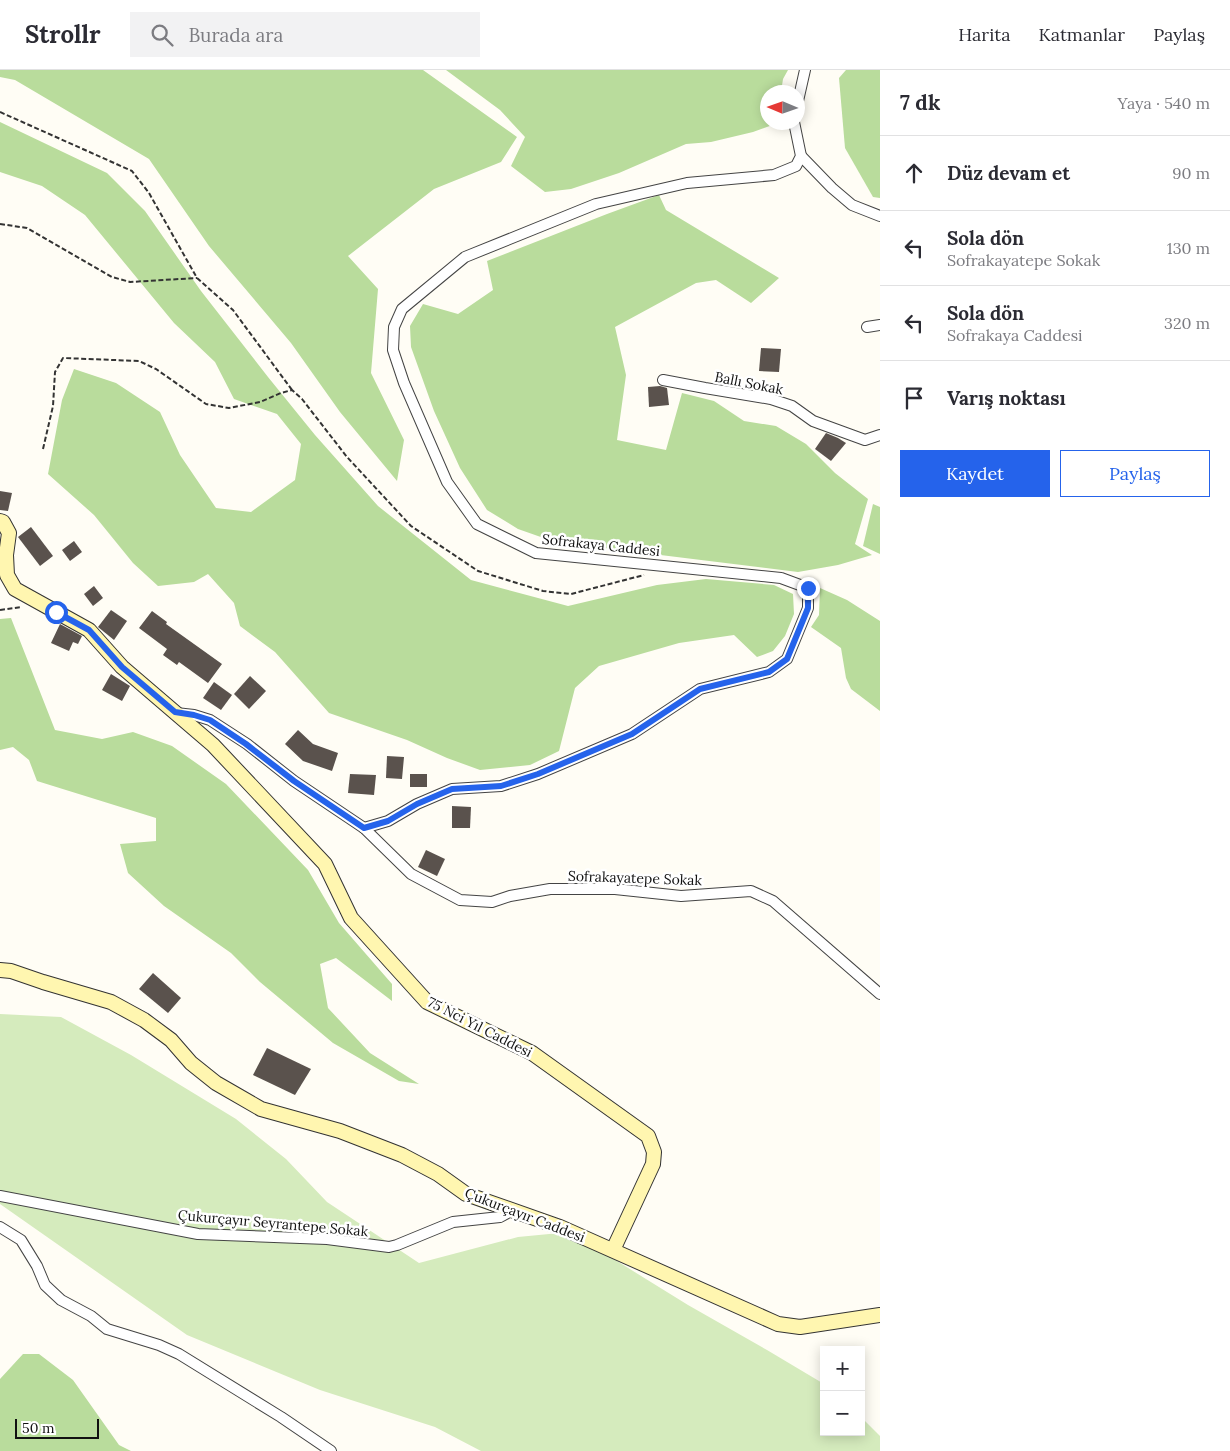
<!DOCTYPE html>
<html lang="tr">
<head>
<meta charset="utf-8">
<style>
  :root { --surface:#fff; --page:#f2f2f3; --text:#2b2b33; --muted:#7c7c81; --line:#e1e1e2; --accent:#2563eb }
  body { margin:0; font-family:Lora,serif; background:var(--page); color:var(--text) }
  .controls { position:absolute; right:15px; bottom:15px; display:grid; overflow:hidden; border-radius:0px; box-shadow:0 2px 12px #0003 }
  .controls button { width:45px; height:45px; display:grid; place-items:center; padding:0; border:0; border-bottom:1px solid var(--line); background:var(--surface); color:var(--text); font:25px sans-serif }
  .compass { position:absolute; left:760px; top:15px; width:45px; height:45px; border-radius:50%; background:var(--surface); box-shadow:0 2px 12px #0003; rotate:272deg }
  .scale { position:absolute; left:15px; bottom:12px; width:84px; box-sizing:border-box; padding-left:5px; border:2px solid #111; border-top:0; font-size:14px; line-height:18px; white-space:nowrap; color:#111; -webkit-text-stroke:4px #fff; paint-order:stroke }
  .stop { position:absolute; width:15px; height:15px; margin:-11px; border:4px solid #2563eb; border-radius:50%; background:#fff }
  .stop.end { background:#2563eb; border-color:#fff; box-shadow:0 1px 5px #0008 }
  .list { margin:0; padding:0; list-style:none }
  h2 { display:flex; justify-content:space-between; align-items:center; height:65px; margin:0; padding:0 20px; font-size:21px }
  h2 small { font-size:16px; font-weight:400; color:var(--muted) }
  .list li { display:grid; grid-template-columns:32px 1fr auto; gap:15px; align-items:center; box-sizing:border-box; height:75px; padding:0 20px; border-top:1px solid var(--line) }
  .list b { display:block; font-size:19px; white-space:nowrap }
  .list p { margin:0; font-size:16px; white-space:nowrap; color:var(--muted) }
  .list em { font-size:16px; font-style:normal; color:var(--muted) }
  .actions { display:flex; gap:10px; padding:15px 20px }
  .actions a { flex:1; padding:11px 0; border:1px solid var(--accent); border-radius:0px; text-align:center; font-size:18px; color:var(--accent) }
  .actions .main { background:var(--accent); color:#fff }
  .icon { flex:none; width:28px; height:28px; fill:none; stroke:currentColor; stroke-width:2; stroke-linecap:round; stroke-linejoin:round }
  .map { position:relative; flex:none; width:880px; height:1381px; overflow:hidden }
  header { display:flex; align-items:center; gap:30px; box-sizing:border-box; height:70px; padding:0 25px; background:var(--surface); border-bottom:1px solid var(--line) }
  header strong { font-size:24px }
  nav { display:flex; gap:28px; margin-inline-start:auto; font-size:18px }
  .search { width:350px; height:45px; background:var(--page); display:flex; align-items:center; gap:12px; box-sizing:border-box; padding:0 18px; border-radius:0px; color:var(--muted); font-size:19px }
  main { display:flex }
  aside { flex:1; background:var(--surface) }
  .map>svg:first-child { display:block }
</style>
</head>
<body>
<header>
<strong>Strollr</strong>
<div class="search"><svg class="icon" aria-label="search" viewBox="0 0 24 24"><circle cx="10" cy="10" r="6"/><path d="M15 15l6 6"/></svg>Burada ara</div>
<nav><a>Harita</a><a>Katmanlar</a><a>Paylaş</a></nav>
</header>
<main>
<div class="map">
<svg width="880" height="1381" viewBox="0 0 880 1381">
  <rect width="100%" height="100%" fill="#fffdf5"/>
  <path fill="#d5ebbd" d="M0,944L61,947L131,985L236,1049L286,1089L327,1132L419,1193L518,1167L570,1162L688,1235L767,1280L824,1314V1362H861V1347L880,1366V1381H481L435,1357L320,1320L187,1265L0,1134Z"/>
  <g fill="#b9dc9c">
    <path d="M0,0H423L517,67L501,92L434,119L348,186L378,219L371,303L404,370L397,411L340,342L291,273L209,176L149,89L15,10L0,7Z"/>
    <path d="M446,0H788L783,9L781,22H768V52L778,53L753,62L711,72L686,74L619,103L571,119L545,122L511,96L525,67L500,40Z"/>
    <path d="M846,0H880V128L873,127L845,78L839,8Z"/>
    <path d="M0,52L107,103L145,141L201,221L268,307L315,365L378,436L471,510L568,536L657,515L706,509L774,515L793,524L794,544L785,566L773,581L757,587L734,565L679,573L599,596L575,618L559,681L530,695L480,700L447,688L407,670L329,643L275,582L240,556L234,533L208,504L194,512L158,516L133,493L94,445L48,404L62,330L74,299L116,313L160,342L180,385L216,438L251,442L295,410L301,374L277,344L234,329L215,292L174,253L85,145L42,116L0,102Z"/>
    <path d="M659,125L666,140L779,208L751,233L716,210L696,213L615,257L626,305L617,370L666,380L682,323L714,331L744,351L776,356L806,374L835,403L868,429L855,474L872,485L838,495L798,502L555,472L518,459L487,440L460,398L434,341L411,277L410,256L423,234L458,244L493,220L487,191L607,144Z"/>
    <path d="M873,434L880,437V484L863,476Z"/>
    <path d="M820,518L847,530L880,551V641L851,619L846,608L841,578L811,557L819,545Z"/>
    <path d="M11,548L55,660L102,669L133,662L172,676L226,714L308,800L339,853L392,914V931L336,888L320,894L328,938L370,983L419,1014L399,1011L333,973L260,912L231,883L164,836L128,803L120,774L156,771V748L37,711L29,690L13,677L0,680V549Z"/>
    <path d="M23,1284H39L73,1310L119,1375L131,1381H0V1309Z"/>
  </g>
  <g fill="#5a524d">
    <path d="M761,278L781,279L779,302L759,301Z"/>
    <path d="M660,316L667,318L669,335L649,337L648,317Z"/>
    <path d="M826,363L838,368L846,373L831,391L815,379Z"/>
    <path d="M0,421L12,423L8,441L0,440Z"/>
    <path d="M31,457L53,486L40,496L18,467Z"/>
    <path d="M74,471L82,482L70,491L62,480Z"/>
    <path d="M94,516L103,528L93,536L84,524Z"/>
    <path d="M111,540L127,551L114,570L98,557Z"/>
    <path d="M152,541L167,552L166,554L222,594L208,613L179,592L177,595L163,585L167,579L139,558Z"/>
    <path d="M60,554L82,566L78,574L73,572L69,581L51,573Z"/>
    <path d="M111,604L130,616L122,631L102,620Z"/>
    <path d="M250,606L266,621L249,639L234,624Z"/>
    <path d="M214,612L232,625L221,640L203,628Z"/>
    <path d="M298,660L313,674L338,683L332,701L303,691L285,674Z"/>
    <path d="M387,686L404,687L402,709L386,708Z"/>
    <path d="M350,704L376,705L374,725L348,723Z"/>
    <rect x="410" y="704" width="17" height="13"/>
    <path d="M452,736L471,737L470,758H452Z"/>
    <path d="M426,780L445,789L437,806L418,797Z"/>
    <path d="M153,903L181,928L168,943L139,919Z"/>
    <path d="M267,978L311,999L295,1025L253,1005Z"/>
  </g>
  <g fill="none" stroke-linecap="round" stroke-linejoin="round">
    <defs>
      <g id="street">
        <path d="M798,31L805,0"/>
        <path d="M801,86L832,118L852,135L880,146"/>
        <path d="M867,257L880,255"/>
        <path d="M663,310L705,318L771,329L792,336L813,351L865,370L880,365"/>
        <path d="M176,643L194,645L210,650L247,674L294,711L364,758L411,804L460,830L492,832L510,826L550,819H615L681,826L751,821L773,831L880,924"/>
        <path d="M364,758L388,751L417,734L452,719L501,716L538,704L632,664L700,619L769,602L787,589L808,538V518L781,508L536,483L477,454L447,412L404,313L393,280L394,257L402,239L465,187L596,134L687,113L774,105L796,96L801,86L794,52"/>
        <path d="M0,1126L198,1164L327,1169L389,1177L397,1175L453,1152L500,1147L511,1141"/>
        <path d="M0,1157L21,1170L37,1196L45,1215L61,1230L91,1246L107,1259L159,1275L179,1284L281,1347L331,1381"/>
      </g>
      <g id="secondary">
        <path d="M0,451L3,452L9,463L6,485L7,505L15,519L89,560L122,597L213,675L325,794L351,848L427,932L532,983L648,1066L654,1082L653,1094L613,1180"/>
        <path d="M0,900L11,901L43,912L111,932L144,950L171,970L191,993L216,1013L261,1039L340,1061L402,1085L438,1104L466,1124L560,1157L778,1254L800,1257L880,1245"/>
      </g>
    </defs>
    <use href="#street" stroke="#444" stroke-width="12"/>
    <use href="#secondary" stroke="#333" stroke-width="16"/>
    <g stroke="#333" stroke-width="2" stroke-dasharray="5 2.5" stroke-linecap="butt">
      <path d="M0,42L132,101L149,123L197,208L233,240L292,320"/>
      <path d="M0,154L27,158L112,207L130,212L197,208"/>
      <path d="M43,379L53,336L55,302L63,288L139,291L156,299L206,334L229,338L260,332L281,323L292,320L302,329L347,387L411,456L478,501L543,521L571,524L644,505"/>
      <path d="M0,540L22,537"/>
    </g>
    <use href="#street" stroke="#fff" stroke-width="10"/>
    <use href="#secondary" stroke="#fff6b0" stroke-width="14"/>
  </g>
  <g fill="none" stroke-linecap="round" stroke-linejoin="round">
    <path stroke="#2563eb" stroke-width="6" d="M56,542L89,560L122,597L175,642L194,645L210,650L246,674L294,711L364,758L388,751L417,734L452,719L501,716L538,704L632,664L700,619L769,602L787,589L808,538V518"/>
  </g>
  <g text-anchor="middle" stroke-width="5" stroke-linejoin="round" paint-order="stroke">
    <g font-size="14" fill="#111" stroke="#fff">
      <text transform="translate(749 313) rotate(11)" y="5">Ballı Sokak</text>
      <text transform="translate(601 475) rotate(6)" y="5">Sofrakaya Caddesi</text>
      <text transform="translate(635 808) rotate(2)" y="5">Sofrakayatepe Sokak</text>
      <text transform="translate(480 957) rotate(27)" y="5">75 Nci Yıl Caddesi</text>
      <text transform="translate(525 1145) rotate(21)" y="5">Çukurçayır Caddesi</text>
      <text transform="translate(273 1153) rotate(5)" y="5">Çukurçayır Seyrantepe Sokak</text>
    </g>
  </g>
</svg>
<div class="controls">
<button>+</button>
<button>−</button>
</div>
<svg class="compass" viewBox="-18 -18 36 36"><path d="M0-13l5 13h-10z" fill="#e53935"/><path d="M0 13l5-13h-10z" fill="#7c7c81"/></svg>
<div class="scale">50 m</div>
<div class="stop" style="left:56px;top:542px"></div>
<div class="stop end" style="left:808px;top:518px"></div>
</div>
<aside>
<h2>7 dk<small>Yaya · 540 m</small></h2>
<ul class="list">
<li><svg class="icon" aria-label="ahead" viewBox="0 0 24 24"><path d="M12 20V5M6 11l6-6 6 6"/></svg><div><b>Düz devam et</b></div><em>90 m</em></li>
<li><svg class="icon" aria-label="left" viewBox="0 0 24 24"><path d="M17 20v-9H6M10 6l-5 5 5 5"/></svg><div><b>Sola dön</b><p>Sofrakayatepe Sokak</p></div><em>130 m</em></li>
<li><svg class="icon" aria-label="left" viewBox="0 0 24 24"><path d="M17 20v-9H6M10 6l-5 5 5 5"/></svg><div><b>Sola dön</b><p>Sofrakaya Caddesi</p></div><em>320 m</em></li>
<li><svg class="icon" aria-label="arrive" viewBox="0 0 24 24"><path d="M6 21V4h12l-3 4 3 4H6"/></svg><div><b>Varış noktası</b></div></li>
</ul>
<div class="actions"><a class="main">Kaydet</a><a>Paylaş</a></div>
</aside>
</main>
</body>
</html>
